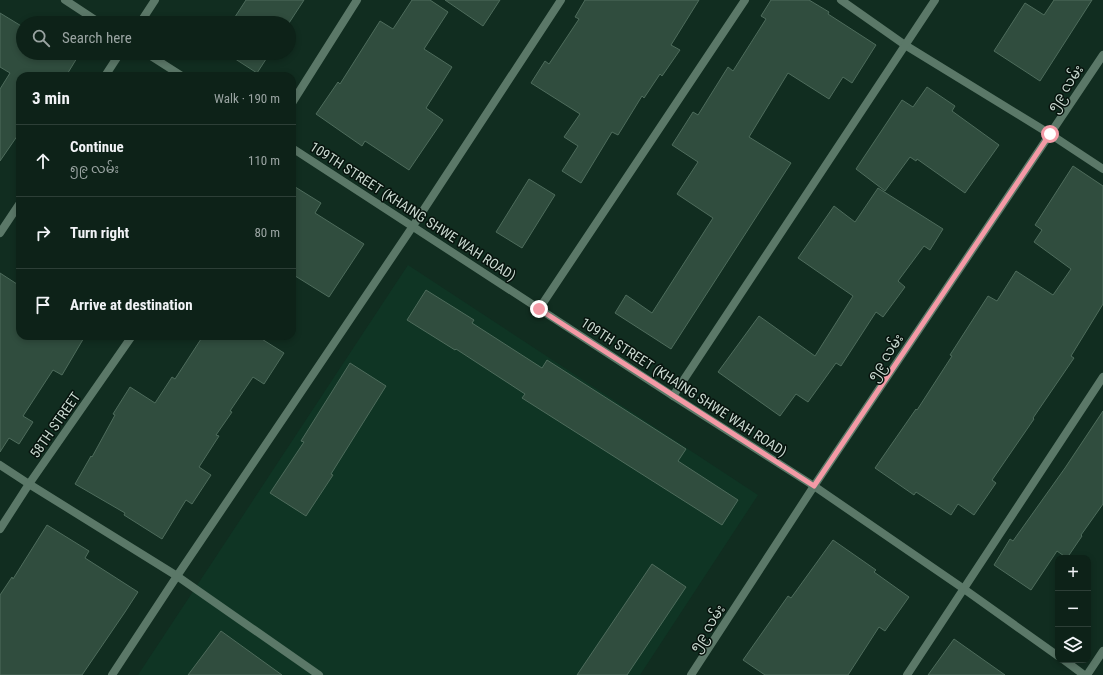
<!DOCTYPE html>
<html lang="en">
<head>
<meta charset="utf-8">
<style>
  :root { --surface:#0d2218; --page:#162a21; --text:#f1f3f6; --muted:#9aa4a2; --line:#2d3f37 }
  body { margin:0; font-family:"Roboto Condensed","Noto Sans Myanmar",sans-serif; background:var(--page); color:var(--text) }
  .controls { position:absolute; right:12px; bottom:12px; display:grid; overflow:hidden; border-radius:8px; box-shadow:0 2px 6px #0003 }
  .controls button { width:36px; height:36px; display:grid; place-items:center; padding:0; border:0; border-bottom:1px solid var(--line); background:var(--surface); color:var(--text); font:20px sans-serif }
  .stop { position:absolute; width:12px; height:12px; margin:-9px; border:3px solid #f49aa6; border-radius:50%; background:#fff }
  .stop.end { background:#f49aa6; border-color:#fff; box-shadow:0 1px 4px #0008 }
  .list { margin:0; padding:0; list-style:none }
  h2 { display:flex; justify-content:space-between; align-items:center; height:52px; margin:0; padding:0 16px; font-size:17px }
  h2 small { font-size:13px; font-weight:400; color:var(--muted) }
  .list li { display:grid; grid-template-columns:26px 1fr auto; gap:12px; align-items:center; box-sizing:border-box; height:72px; padding:0 16px; border-top:1px solid var(--line) }
  .list b { display:block; font-size:15px; white-space:nowrap }
  .list p { margin:0; font-size:13px; white-space:nowrap; color:var(--muted) }
  .list em { font-size:13px; font-style:normal; color:var(--muted) }
  .icon { flex:none; width:22px; height:22px; fill:none; stroke:currentColor; stroke-width:2; stroke-linecap:round; stroke-linejoin:round }
  .map { position:relative; flex:none; width:1103px; height:675px; overflow:hidden }
  .search { position:absolute; background:var(--surface); box-shadow:0 2px 6px #0003; left:16px; top:16px; width:280px; height:44px; display:flex; align-items:center; gap:10px; box-sizing:border-box; padding:0 14px; border-radius:22px; color:var(--muted); font-size:15px }
  .panel { position:absolute; background:var(--surface); box-shadow:0 2px 6px #0003; left:16px; top:72px; width:280px; height:268px; border-radius:12px }
  .map>svg:first-child { display:block }
</style>
</head>
<body>
<div class="map">
<svg width="1103" height="675" viewBox="0 0 1103 675">
  <rect width="100%" height="100%" fill="#112d20"/>
  <path fill="#0f3524" d="M408,265L758,495L640,675H138Z"/>
  <g fill="#304d3e" stroke="#4e6c5c">
    <path d="M246,0H304L289,23H231Z"/>
    <path d="M412,0H430L448,12L424,49L452,67L426,108L443,120L409,170L365,141L362,146L316,114L338,82L340,84L380,21L393,29Z"/>
    <path d="M445,0H500L483,26Z"/>
    <path d="M585,0H699L671,45L680,50L662,76L660,74L644,98L642,96L618,135L612,132L581,183L562,171L578,146L564,137L580,114L531,83L545,61L549,64L579,19L575,17Z"/>
    <path d="M771,0H809L829,12L828,14L876,45L852,83L843,77L829,99L788,73L749,137L791,163L671,349L615,313L626,295L652,313L713,218L677,194L698,162L672,145L693,112L698,115L728,67L733,71L766,19L761,16Z"/>
    <path d="M1054,0H1092L1040,81L994,51L1025,3L1044,15Z"/>
    <path d="M0,13L23,27V53H80L66,76H20V132L0,161V89L10,73L0,67Z"/>
    <path d="M226,53H270L257,73Z"/>
    <path d="M927,87L955,106L952,111L999,145L965,193L917,159L916,161L910,157L885,191L856,169L902,100L913,107Z"/>
    <path d="M1073,166L1103,186V304L1071,356L1074,358L1033,418L1034,419L992,480L996,483L974,515L958,504L951,515L916,492L914,495L875,468L916,409L917,410L952,356L950,355L988,296L997,301L1016,271L1053,295L1071,269L1034,242L1042,230L1035,225Z"/>
    <path d="M529,179L555,195L522,248L496,232Z"/>
    <path d="M292,185L321,203L315,213L364,244L329,297L292,274Z"/>
    <path d="M878,188L943,229L930,250L924,246L898,281L905,287L883,317L876,312L841,366L836,363L808,402L796,394L780,416L718,372L759,316L815,356L853,296L798,258L834,206L855,222Z"/>
    <path d="M0,273L20,286V336H85L62,375L53,370L23,416L33,422L19,444L9,438L0,452Z"/>
    <path d="M426,290L474,320L472,323L542,368L547,360L686,449L678,461L738,500L722,525L522,398L525,394L456,349L455,350L407,320Z"/>
    <path d="M203,336H257L284,353L264,384L253,377L230,411L232,412L216,435L219,436L199,467L211,475L192,504L186,500L162,539L124,515L125,513L75,484L91,456L92,457L115,415L113,414L130,387L155,403L172,377L175,379Z"/>
    <path d="M350,363L386,386L331,474L333,475L306,516L270,493L304,442L301,441Z"/>
    <path d="M1103,411V504L1081,535L1082,536L1067,558L1057,551L1031,590L994,565L1010,539L1013,541L1065,468Z"/>
    <path d="M47,525L89,551L85,558L138,592L125,612L82,675H0V595L12,577L13,579Z"/>
    <path d="M833,540L876,570L874,572L909,597L885,631L879,627L848,675H765L743,660L788,596L791,598Z"/>
    <path d="M652,564L686,587L627,675H577Z"/>
    <path d="M221,631L282,675H188Z"/>
    <path d="M954,639L1005,675H928Z"/>
  </g>
  <g fill="none" stroke-linecap="round" stroke-linejoin="round">
    <g stroke="#5b7868" stroke-width="8">
      <path d="M65,0L100,23"/>
      <path d="M841,0L905,45L1050,134L1103,169"/>
      <path d="M140,23L155,0"/>
      <path d="M146,53L182,76"/>
      <path d="M105,76L120,53"/>
      <path d="M292,103L357,0"/>
      <path d="M292,148L673,396L814,486L964,589L1058,656"/>
      <path d="M0,233L20,203"/>
      <path d="M539,309L745,0"/>
      <path d="M673,396L935,0"/>
      <path d="M0,465L29,484L177,576L319,675"/>
      <path d="M0,529L29,484L132,336"/>
      <path d="M1064,660L1084,675"/>
      <path d="M112,675L177,576L413,226L561,0"/>
      <path d="M691,675L814,486L1103,55"/>
      <path d="M907,675L1103,377"/>
      <path d="M1087,675L1103,651"/>
    </g>
  </g>
  <g fill="none" stroke-linecap="round" stroke-linejoin="round">
    <path stroke="#f49aa6" stroke-width="5" d="M539,309L814,486L1050,134"/>
  </g>
  <g text-anchor="middle" stroke-width="3" stroke-linejoin="round" paint-order="stroke">
    <g font-size="14" fill="#c8d8cf" stroke="#07130d">
      <text transform="translate(1065 88) rotate(-56)" y="5">၅၉ လမ်း</text>
      <text transform="translate(413 211) rotate(33)" y="5">109TH STREET (KHAING SHWE WAH ROAD)</text>
      <text transform="translate(885 357) rotate(-56)" y="5">၅၉ လမ်း</text>
      <text transform="translate(684 387) rotate(33)" y="5">109TH STREET (KHAING SHWE WAH ROAD)</text>
      <text transform="translate(55 425) rotate(-55)" y="5">58TH STREET</text>
      <text transform="translate(707 628) rotate(-57)" y="5">၅၉ လမ်း</text>
    </g>
  </g>
</svg>
<div class="controls">
<button>+</button>
<button>−</button>
<button><svg class="icon" aria-label="layers" viewBox="0 0 24 24"><path d="M12 4l9 5-9 5-9-5zM3 14l9 5 9-5"/></svg></button>
</div>
<div class="stop" style="left:1050px;top:134px"></div>
<div class="stop end" style="left:539px;top:309px"></div>
<div class="search"><svg class="icon" aria-label="search" viewBox="0 0 24 24"><circle cx="10" cy="10" r="6"/><path d="M15 15l6 6"/></svg>Search here</div>
<section class="panel">
<h2>3 min<small>Walk · 190 m</small></h2>
<ul class="list">
<li><svg class="icon" aria-label="ahead" viewBox="0 0 24 24"><path d="M12 20V5M6 11l6-6 6 6"/></svg><div><b>Continue</b><p>၅၉ လမ်း</p></div><em>110 m</em></li>
<li><svg class="icon" aria-label="right" viewBox="0 0 24 24"><path d="M7 20v-9h11M14 6l5 5-5 5"/></svg><div><b>Turn right</b></div><em>80 m</em></li>
<li><svg class="icon" aria-label="arrive" viewBox="0 0 24 24"><path d="M6 21V4h12l-3 4 3 4H6"/></svg><div><b>Arrive at destination</b></div></li>
</ul>
</section>
</div>
</body>
</html>
